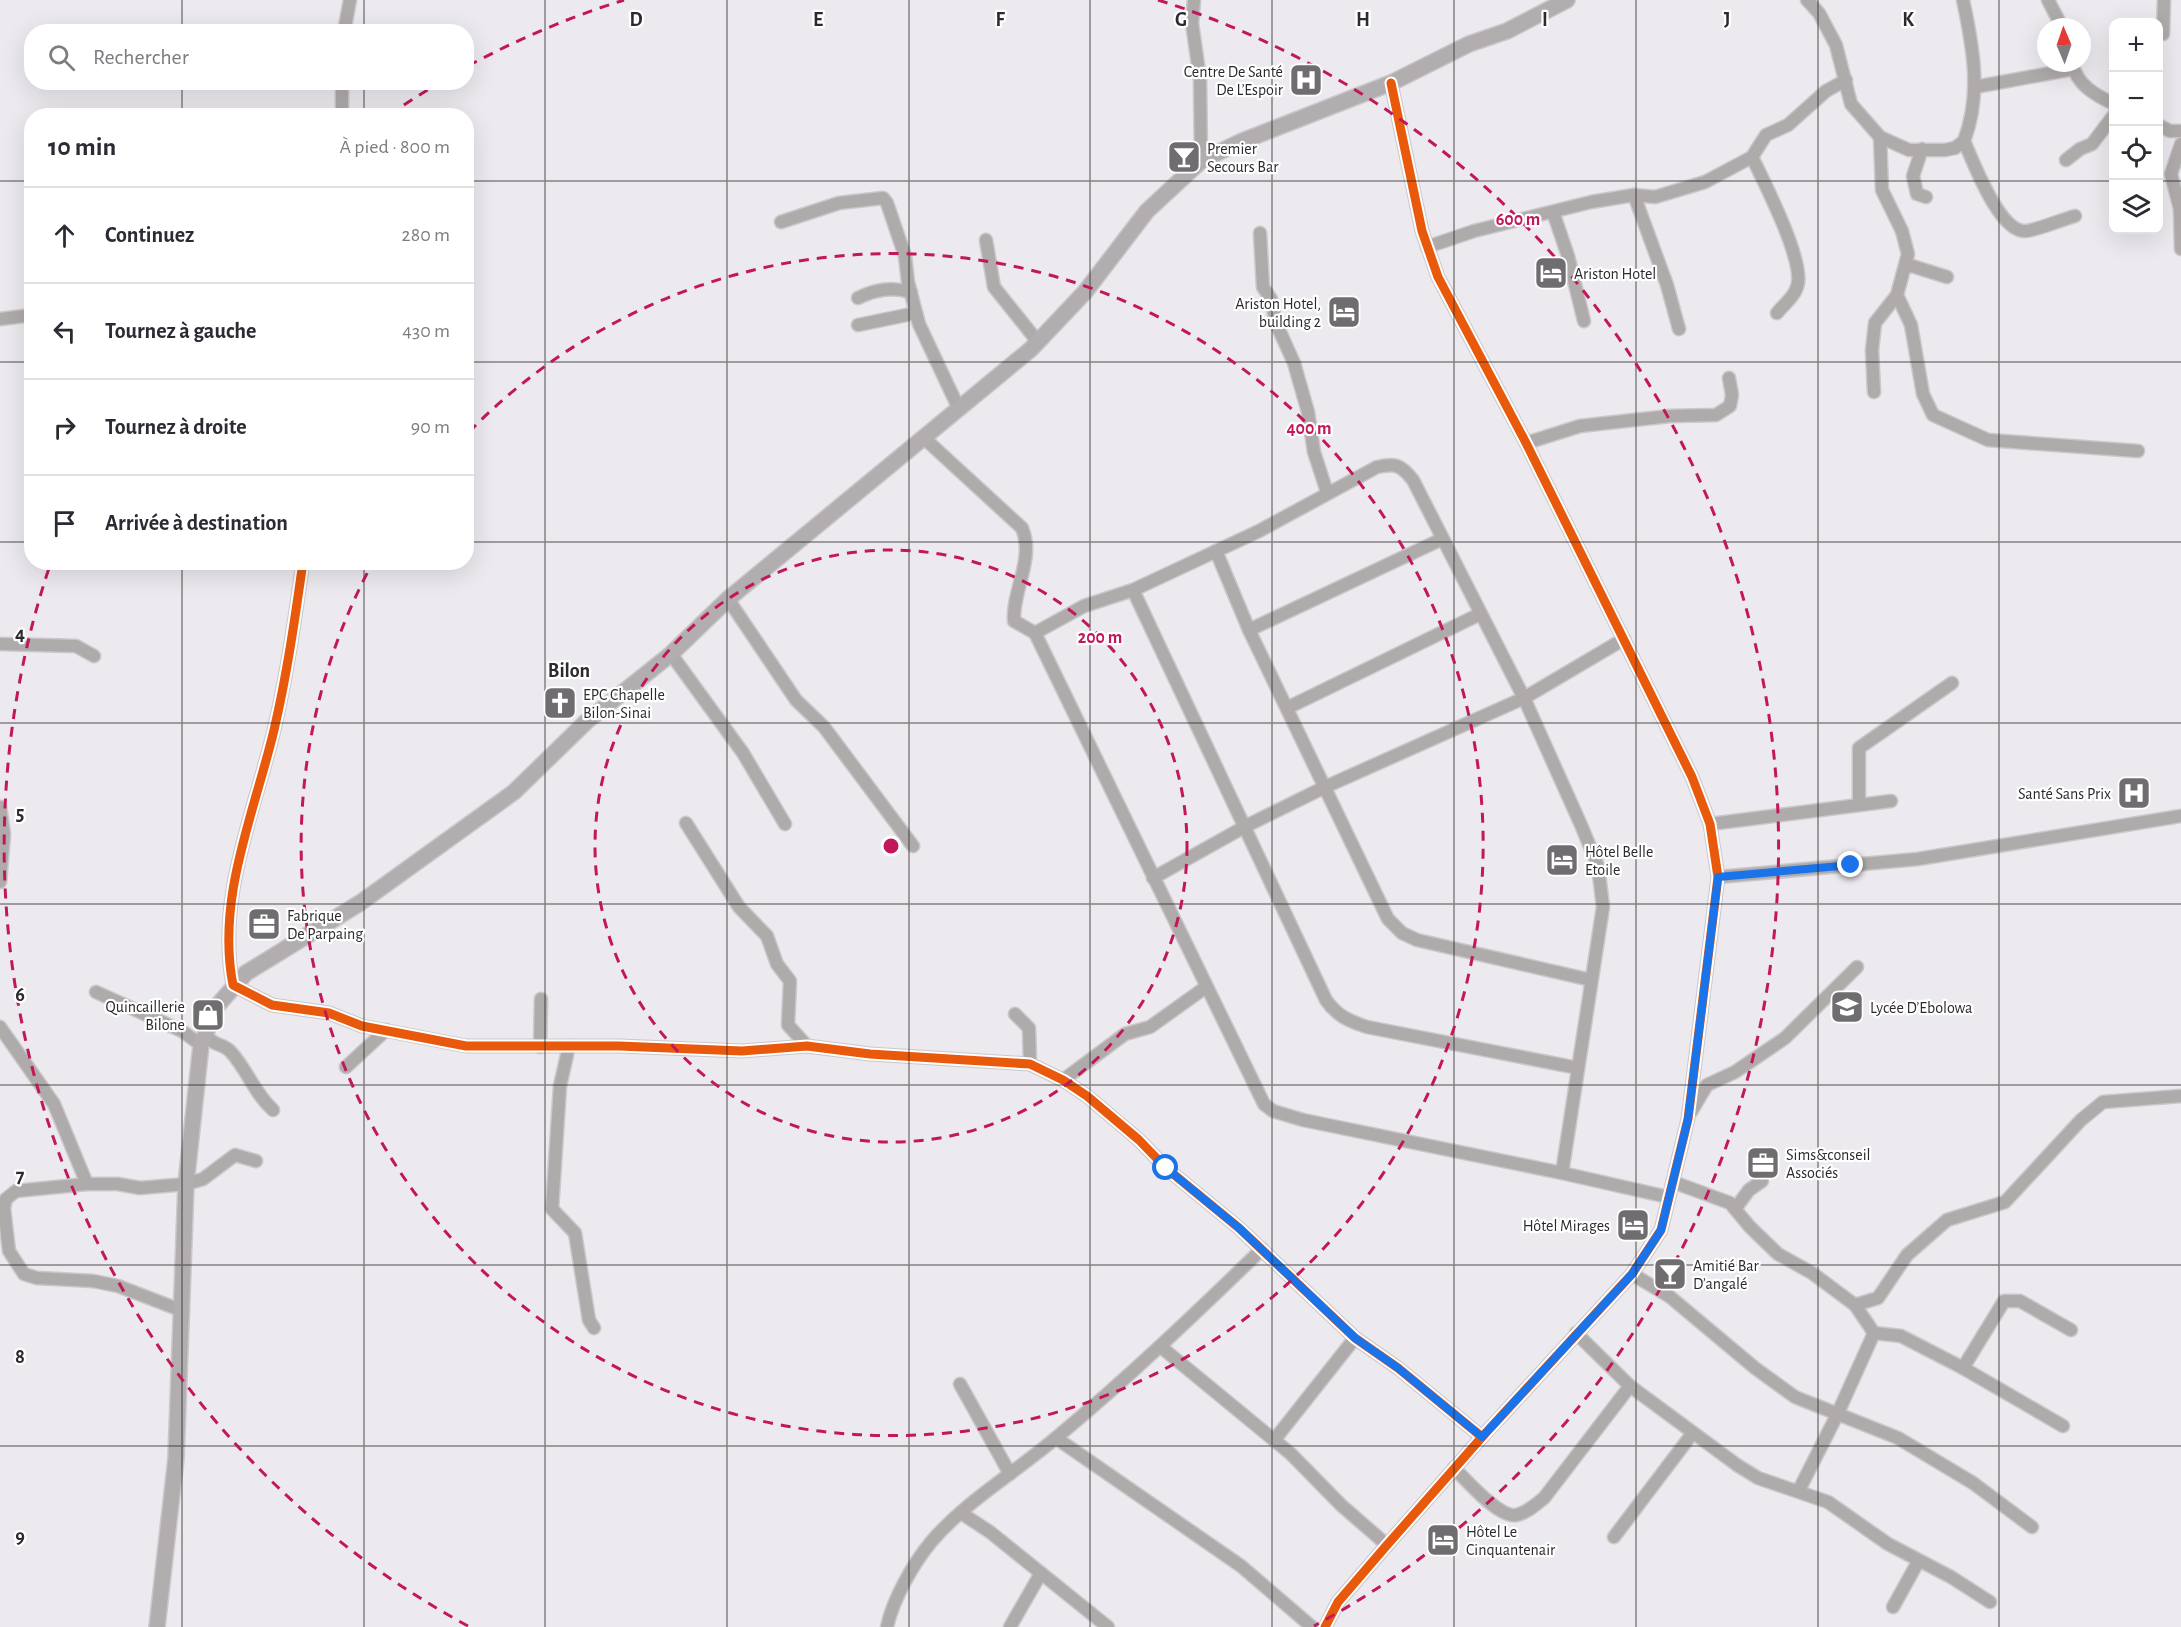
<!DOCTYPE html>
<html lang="fr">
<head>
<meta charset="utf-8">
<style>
  :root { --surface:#fff; --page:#f7f7f7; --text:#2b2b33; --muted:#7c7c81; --line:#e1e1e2 }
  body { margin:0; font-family:"Alegreya Sans",sans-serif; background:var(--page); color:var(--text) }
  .controls { position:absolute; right:18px; top:18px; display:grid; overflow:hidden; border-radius:12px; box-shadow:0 6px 24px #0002 }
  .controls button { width:54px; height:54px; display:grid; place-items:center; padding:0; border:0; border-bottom:2px solid var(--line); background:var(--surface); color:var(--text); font:30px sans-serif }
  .compass { position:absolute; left:2037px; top:18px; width:54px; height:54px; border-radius:50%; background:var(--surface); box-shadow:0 6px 24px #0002; rotate:358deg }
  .stop { position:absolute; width:18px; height:18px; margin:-14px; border:4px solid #1a73e8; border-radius:50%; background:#fff }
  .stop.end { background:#1a73e8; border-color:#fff; box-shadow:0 2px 6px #0008 }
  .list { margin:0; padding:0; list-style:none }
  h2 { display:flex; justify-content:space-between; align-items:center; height:78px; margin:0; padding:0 24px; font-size:26px }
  h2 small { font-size:20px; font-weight:400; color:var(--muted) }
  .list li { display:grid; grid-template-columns:39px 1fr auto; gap:18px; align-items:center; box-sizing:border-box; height:96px; padding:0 24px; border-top:2px solid var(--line) }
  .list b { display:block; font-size:22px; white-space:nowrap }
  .list em { font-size:20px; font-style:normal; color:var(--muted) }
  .icon { flex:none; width:33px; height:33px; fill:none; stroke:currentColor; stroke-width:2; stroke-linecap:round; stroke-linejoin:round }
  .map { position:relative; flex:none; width:2181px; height:1627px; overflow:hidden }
  .search { position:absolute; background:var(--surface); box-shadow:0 6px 24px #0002; left:24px; top:24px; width:450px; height:66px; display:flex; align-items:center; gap:15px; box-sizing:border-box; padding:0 21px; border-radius:24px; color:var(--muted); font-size:22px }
  .panel { position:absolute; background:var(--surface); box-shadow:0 6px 24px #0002; left:24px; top:108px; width:450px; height:462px; border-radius:24px }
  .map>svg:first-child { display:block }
</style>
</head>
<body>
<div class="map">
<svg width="2181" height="1627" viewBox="0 0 2181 1627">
  <rect width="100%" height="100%" fill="#edeaef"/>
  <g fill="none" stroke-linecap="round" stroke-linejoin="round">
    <defs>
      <g id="minor">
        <path d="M1194,0L1192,23L1200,79L1201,161"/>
        <path d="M1807,0L1819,13L1836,45L1851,104L1880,137L1909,150H1945L1955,148L1964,141C1982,94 1973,47 1963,0"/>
        <path d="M2048,0L2062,27"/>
        <path d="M344,32L350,0"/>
        <path d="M2163,34L2164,0"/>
        <path d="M2072,63C2077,85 2095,95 2114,104"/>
        <path d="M342,82V116"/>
        <path d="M1975,87L2073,69"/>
        <path d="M2158,125L2170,131H2181"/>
        <path d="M1964,141C1973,161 1999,232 2025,231C2035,231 2063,219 2075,216"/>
        <path d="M2181,144L2171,174L2180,209L2181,249"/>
        <path d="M1922,149L1913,176L1917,194L1926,197"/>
        <path d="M1752,157C1765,184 1802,256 1798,283C1796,296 1784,304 1777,313"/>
        <path d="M2066,160L2080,149L2092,144L2114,115"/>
        <path d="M1634,195L1667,285L1679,329"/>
        <path d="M1553,212L1568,256L1584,321"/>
        <path d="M781,222L839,203L883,198L887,203L905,256L908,282L919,324L959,409"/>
        <path d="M1260,233L1263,287L1271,299L1276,323L1294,363L1308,412L1314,452L1327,492"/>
        <path d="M986,240L994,287L1038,342"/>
        <path d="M1427,247L1474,231L1591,202L1634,195L1655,197L1705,182L1752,157L1766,135L1788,125L1826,91L1846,80"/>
        <path d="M1906,267L1912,266L1947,277"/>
        <path d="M1897,295L1911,325L1923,394L1933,415L1988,440L2138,451"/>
        <path d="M858,298C876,289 891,287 911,292"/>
        <path d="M0,319L32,315"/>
        <path d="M858,325L916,313"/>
        <path d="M1874,392L1872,350L1875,323L1897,295L1908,254L1902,231L1882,190L1880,137"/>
        <path d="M924,438L1022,528C1035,559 1012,591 1014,621L1035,633L1264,1104L1273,1111L1303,1120L1562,1173L1668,1197"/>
        <path d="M1526,443L1580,426L1670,416L1716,415L1730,406L1732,395L1729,378"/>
        <path d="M1216,551L1249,630L1388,919L1402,933L1417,940L1591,980"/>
        <path d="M303,562C295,618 287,675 274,730C254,814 216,898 233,985L272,1005L329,1013L362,1026L466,1046H619L742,1051L807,1046L870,1054L1030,1064L1063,1080L1087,1096L1139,1140L1166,1168L1239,1228L1355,1338L1398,1368L1482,1437"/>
        <path d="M1133,590L1326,1000C1337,1016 1349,1021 1367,1027L1578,1068"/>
        <path d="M728,599L796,700L824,727L913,846"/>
        <path d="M1249,630L1442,539"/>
        <path d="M1035,633L1084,606L1133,590L1259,531L1377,467C1396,463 1401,465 1413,480L1524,698L1581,825L1598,866L1603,907L1562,1173"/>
        <path d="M0,644L76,646L94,656"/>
        <path d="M671,654L743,753L785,824"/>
        <path d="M1287,708L1480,614"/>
        <path d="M1859,805V748L1952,683"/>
        <path d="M0,807L4,834L0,882"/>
        <path d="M686,823L739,907L767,936L777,964L790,981L788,1025L807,1046"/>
        <path d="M1710,824L1891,801"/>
        <path d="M1718,877L1918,859L2181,816"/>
        <path d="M1153,878L1246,826L1325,787L1524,698L1624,639"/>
        <path d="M96,992L182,1031L201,1045"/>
        <path d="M1015,1014L1029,1028L1030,1064"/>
        <path d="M0,1027L54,1104L87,1184"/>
        <path d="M207,1036C212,1045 223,1044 230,1051C247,1069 254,1093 273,1110"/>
        <path d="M569,1046L560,1086L552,1209L575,1233L589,1320L594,1328"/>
        <path d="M540,1047L541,999"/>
        <path d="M346,1067L386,1030"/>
        <path d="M1063,1080L1125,1034L1150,1027L1206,987"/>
        <path d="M1691,1112L1707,1085L1735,1072L1785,1038L1857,967"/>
        <path d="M1673,1182L1730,1203L1750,1227L1778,1254L1812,1273L1855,1305L1874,1333L1901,1336L1963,1368L2063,1426"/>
        <path d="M1735,1209L1749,1190L1762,1181"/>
        <path d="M1632,1274L1669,1296L1755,1368L1795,1397L1898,1438L1973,1483L2032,1527"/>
        <path d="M1855,1305L1878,1298L1907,1255L1947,1220L2005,1202L2081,1120L2103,1102L2181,1096"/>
        <path d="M183,1311L118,1286L93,1281L37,1278L24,1274L9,1251L4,1208L6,1199L16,1191L87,1184H118L140,1188L186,1184L203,1179L235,1155L256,1161"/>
        <path d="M1576,1333L1630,1386L1737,1465L1758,1478L1828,1502L1888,1544L1951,1577L1990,1602"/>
        <path d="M1161,1347L1291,1454L1341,1505L1387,1545"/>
        <path d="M1963,1368L2004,1301H2020L2071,1330"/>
        <path d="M960,1384L1010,1474"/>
        <path d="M1056,1438L1241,1566L1312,1627"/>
        <path d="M1275,1439L1355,1338"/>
        <path d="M1454,1468C1467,1481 1499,1518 1516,1515C1527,1513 1535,1505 1544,1498L1630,1386"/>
        <path d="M1799,1490L1837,1415L1874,1333"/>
        <path d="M961,1513L990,1532L1108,1627"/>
        <path d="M1614,1537L1692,1434"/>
        <path d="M1893,1607L1918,1562"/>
        <path d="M887,1627C893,1599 913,1564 931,1542C966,1501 1016,1472 1057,1437C1128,1378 1195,1314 1262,1249"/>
        <path d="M1010,1627L1041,1573"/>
        <path d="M1325,1627L1338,1602L1387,1545L1482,1437L1632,1274L1661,1230L1688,1119L1718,877L1710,824L1692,777L1526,443L1438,277L1422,231L1391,83"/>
      </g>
      <path id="major" d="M157,1627L176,1458L186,1184L201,1045L217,1006L246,973L360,903L514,792L587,721L671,654L728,599L1031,349L1085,292L1147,211L1201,161L1240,142L1391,83L1469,44L1507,31L1567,0"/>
    </defs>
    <use href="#minor" stroke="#cac8cb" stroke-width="15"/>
    <use href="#major" stroke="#cac8cb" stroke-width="18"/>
    <use href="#minor" stroke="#b0abab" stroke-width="12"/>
    <use href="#major" stroke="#b2aeaf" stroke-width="15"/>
    <defs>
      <g id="cycleway">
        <path d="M303,562C295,618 287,675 274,730C254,814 216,898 233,985L272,1005L329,1013L362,1026L466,1046H619L742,1051L807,1046L870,1054L1030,1064L1063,1080L1087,1096L1139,1140L1166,1168L1239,1228L1355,1338L1398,1368L1482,1437"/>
        <path d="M1325,1627L1338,1602L1387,1545L1482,1437L1632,1274L1661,1230L1688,1119L1718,877L1710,824L1692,777L1526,443L1438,277L1422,231L1391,83"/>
      </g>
    </defs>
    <use href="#cycleway" stroke="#fff" stroke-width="13"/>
    <use href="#cycleway" stroke="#e8590c" stroke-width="9"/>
  </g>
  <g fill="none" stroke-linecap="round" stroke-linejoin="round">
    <path stroke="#1a73e8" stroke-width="8" d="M1166,1168L1239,1228L1355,1338L1398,1368L1482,1437L1632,1274L1661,1230L1688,1119L1718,877L1851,865"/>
  </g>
  <path fill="none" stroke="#2c2a2d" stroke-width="1.5" stroke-opacity="0.55" d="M182,0V32M364,0V32M545,0V1627M727,0V1627M909,0V1627M1090,0V1627M1272,0V1627M1454,0V1627M1636,0V1627M1818,0V1627M1999,0V1627M182,82V116M364,82V116M0,181H32M466,181H2114M2158,181H2181M0,362H32M466,362H2181M0,542H32M466,542H2181M182,562V1627M364,562V1627M0,723H2181M0,904H2181M0,1085H2181M0,1265H2181M0,1446H2181"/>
  <g fill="none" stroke="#c2185b" stroke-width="3" stroke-dasharray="10 8">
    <circle cx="891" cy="846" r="296"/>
    <path d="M469 432A591 591 0 1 1 372 564"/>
    <path d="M468 1626A887 887 0 0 1 50 565M389 115A887 887 0 0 1 434 86M468 66A887 887 0 0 1 624 0M1158 0A887 887 0 0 1 1314 1626"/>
  </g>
  <defs>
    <symbol id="hospital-square" viewBox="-11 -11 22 22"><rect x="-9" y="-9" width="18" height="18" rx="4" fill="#706d71" stroke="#fff"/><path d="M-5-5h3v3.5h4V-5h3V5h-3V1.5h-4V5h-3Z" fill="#fff"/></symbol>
    <symbol id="bar-square" viewBox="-11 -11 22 22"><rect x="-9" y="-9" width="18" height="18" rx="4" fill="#706d71" stroke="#fff"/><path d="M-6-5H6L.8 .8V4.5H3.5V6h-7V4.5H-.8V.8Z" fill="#fff"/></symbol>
    <symbol id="hotel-square" viewBox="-11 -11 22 22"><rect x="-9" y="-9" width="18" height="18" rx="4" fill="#706d71" stroke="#fff"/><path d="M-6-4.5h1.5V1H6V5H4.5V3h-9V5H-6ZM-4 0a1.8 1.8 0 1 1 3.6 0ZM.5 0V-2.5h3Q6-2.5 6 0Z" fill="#fff"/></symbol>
    <symbol id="church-square" viewBox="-11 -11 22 22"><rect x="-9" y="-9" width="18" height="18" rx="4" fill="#706d71" stroke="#fff"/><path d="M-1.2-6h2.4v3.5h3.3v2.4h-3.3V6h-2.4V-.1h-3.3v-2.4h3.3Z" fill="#fff"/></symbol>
    <symbol id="office-square" viewBox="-11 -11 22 22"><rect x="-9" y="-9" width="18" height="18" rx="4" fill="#706d71" stroke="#fff"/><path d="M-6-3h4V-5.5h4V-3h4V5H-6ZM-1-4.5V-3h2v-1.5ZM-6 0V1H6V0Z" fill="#fff"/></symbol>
    <symbol id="school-square" viewBox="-11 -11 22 22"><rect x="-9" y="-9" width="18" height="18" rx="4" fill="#706d71" stroke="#fff"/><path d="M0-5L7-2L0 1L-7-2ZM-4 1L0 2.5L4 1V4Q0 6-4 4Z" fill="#fff"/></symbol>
    <symbol id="shop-square" viewBox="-11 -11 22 22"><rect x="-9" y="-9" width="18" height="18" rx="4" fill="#706d71" stroke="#fff"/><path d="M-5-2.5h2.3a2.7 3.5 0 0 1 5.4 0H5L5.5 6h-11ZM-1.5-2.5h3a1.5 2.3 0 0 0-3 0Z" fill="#fff"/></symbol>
  </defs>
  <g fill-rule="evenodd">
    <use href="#hospital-square" x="1287" y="61" width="38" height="38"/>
    <use href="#bar-square" x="1165" y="138" width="38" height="38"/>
    <use href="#hotel-square" x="1532" y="254" width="38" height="38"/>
    <use href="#hotel-square" x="1325" y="293" width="38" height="38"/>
    <use href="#church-square" x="541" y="684" width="38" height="38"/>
    <use href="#hospital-square" x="2115" y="774" width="38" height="38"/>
    <use href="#hotel-square" x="1543" y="841" width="38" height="38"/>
    <use href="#office-square" x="245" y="905" width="38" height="38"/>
    <use href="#school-square" x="1828" y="988" width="38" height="38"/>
    <use href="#shop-square" x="189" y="996" width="38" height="38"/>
    <use href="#office-square" x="1744" y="1144" width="38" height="38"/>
    <use href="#hotel-square" x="1614" y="1206" width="38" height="38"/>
    <use href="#bar-square" x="1651" y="1255" width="38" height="38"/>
    <use href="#hotel-square" x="1424" y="1521" width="38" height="38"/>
  </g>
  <g text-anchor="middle" stroke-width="4.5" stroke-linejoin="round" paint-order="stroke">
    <g font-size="16" fill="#2c2a2d" stroke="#fff" text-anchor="start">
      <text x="1283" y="77" text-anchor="end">Centre De Santé<tspan x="1283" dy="18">De L’Espoir</tspan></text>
      <text x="1207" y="154">Premier<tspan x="1207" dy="18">Secours Bar</tspan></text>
      <text x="1574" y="279">Ariston Hotel</text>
      <text x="1321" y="309" text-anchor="end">Ariston Hotel,<tspan x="1321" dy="18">building 2</tspan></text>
      <text x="583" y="700">EPC Chapelle<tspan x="583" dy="18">Bilon-Sinai</tspan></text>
      <text x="2111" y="799" text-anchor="end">Santé Sans Prix</text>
      <text x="1585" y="857">Hôtel Belle<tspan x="1585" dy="18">Etoile</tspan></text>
      <text x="287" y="921">Fabrique<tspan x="287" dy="18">De Parpaing</tspan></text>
      <text x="185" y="1012" text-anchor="end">Quincaillerie<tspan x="185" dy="18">Bilone</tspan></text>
      <text x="1870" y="1013">Lycée D’Ebolowa</text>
      <text x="1786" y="1160">Sims&amp;conseil<tspan x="1786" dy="18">Associés</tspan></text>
      <text x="1610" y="1231" text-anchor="end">Hôtel Mirages</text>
      <text x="1693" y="1271">Amitié Bar<tspan x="1693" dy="18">D’angalé</tspan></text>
      <text x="1466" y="1537">Hôtel Le<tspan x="1466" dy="18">Cinquantenair</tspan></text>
    </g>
    <g font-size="20" font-weight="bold" fill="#2c2a2d" stroke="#fff">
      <text x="569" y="677">Bilon</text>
    </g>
  </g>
  <g font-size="20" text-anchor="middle" font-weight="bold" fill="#2c2a2d" stroke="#fff" stroke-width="4.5" stroke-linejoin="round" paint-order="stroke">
    <text x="636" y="26">D</text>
    <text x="818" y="26">E</text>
    <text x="1000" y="26">F</text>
    <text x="1181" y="26">G</text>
    <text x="1363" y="26">H</text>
    <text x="1545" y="26">I</text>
    <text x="1727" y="26">J</text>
    <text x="1908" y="26">K</text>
    <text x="20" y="640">4</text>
    <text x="20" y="820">5</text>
    <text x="20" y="1001">6</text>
    <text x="20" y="1182">7</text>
    <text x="20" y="1363">8</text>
    <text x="20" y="1543">9</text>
  </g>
  <circle cx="891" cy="846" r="9" fill="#c2185b" stroke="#fff" stroke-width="3"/>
  <g font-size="18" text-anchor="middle" font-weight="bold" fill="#c2185b" stroke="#fff" stroke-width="4.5" stroke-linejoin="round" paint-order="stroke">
    <text x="1518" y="225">600 m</text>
    <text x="1309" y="434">400 m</text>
    <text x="1100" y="643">200 m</text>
  </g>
</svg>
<div class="controls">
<button>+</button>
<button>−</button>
<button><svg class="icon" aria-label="locate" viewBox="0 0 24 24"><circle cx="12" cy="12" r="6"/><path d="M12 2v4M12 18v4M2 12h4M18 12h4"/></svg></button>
<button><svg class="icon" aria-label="layers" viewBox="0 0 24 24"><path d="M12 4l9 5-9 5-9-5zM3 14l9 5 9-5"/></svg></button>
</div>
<svg class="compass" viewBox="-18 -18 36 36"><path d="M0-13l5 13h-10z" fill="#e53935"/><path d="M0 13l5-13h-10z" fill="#7c7c81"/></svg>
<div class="stop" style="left:1166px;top:1168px"></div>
<div class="stop end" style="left:1851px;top:865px"></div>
<div class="search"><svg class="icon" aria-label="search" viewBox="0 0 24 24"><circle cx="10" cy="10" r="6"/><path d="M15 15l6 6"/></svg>Rechercher</div>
<section class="panel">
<h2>10 min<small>À pied · 800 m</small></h2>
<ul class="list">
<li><svg class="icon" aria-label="ahead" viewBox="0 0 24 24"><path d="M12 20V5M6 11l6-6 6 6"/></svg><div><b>Continuez</b></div><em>280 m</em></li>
<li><svg class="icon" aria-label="left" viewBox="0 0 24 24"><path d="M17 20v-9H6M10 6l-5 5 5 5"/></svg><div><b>Tournez à gauche</b></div><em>430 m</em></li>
<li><svg class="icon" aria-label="right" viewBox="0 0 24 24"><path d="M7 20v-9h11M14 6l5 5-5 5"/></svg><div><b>Tournez à droite</b></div><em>90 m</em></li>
<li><svg class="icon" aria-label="arrive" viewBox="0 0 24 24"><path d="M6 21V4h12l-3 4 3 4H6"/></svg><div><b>Arrivée à destination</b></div></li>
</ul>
</section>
</div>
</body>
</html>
